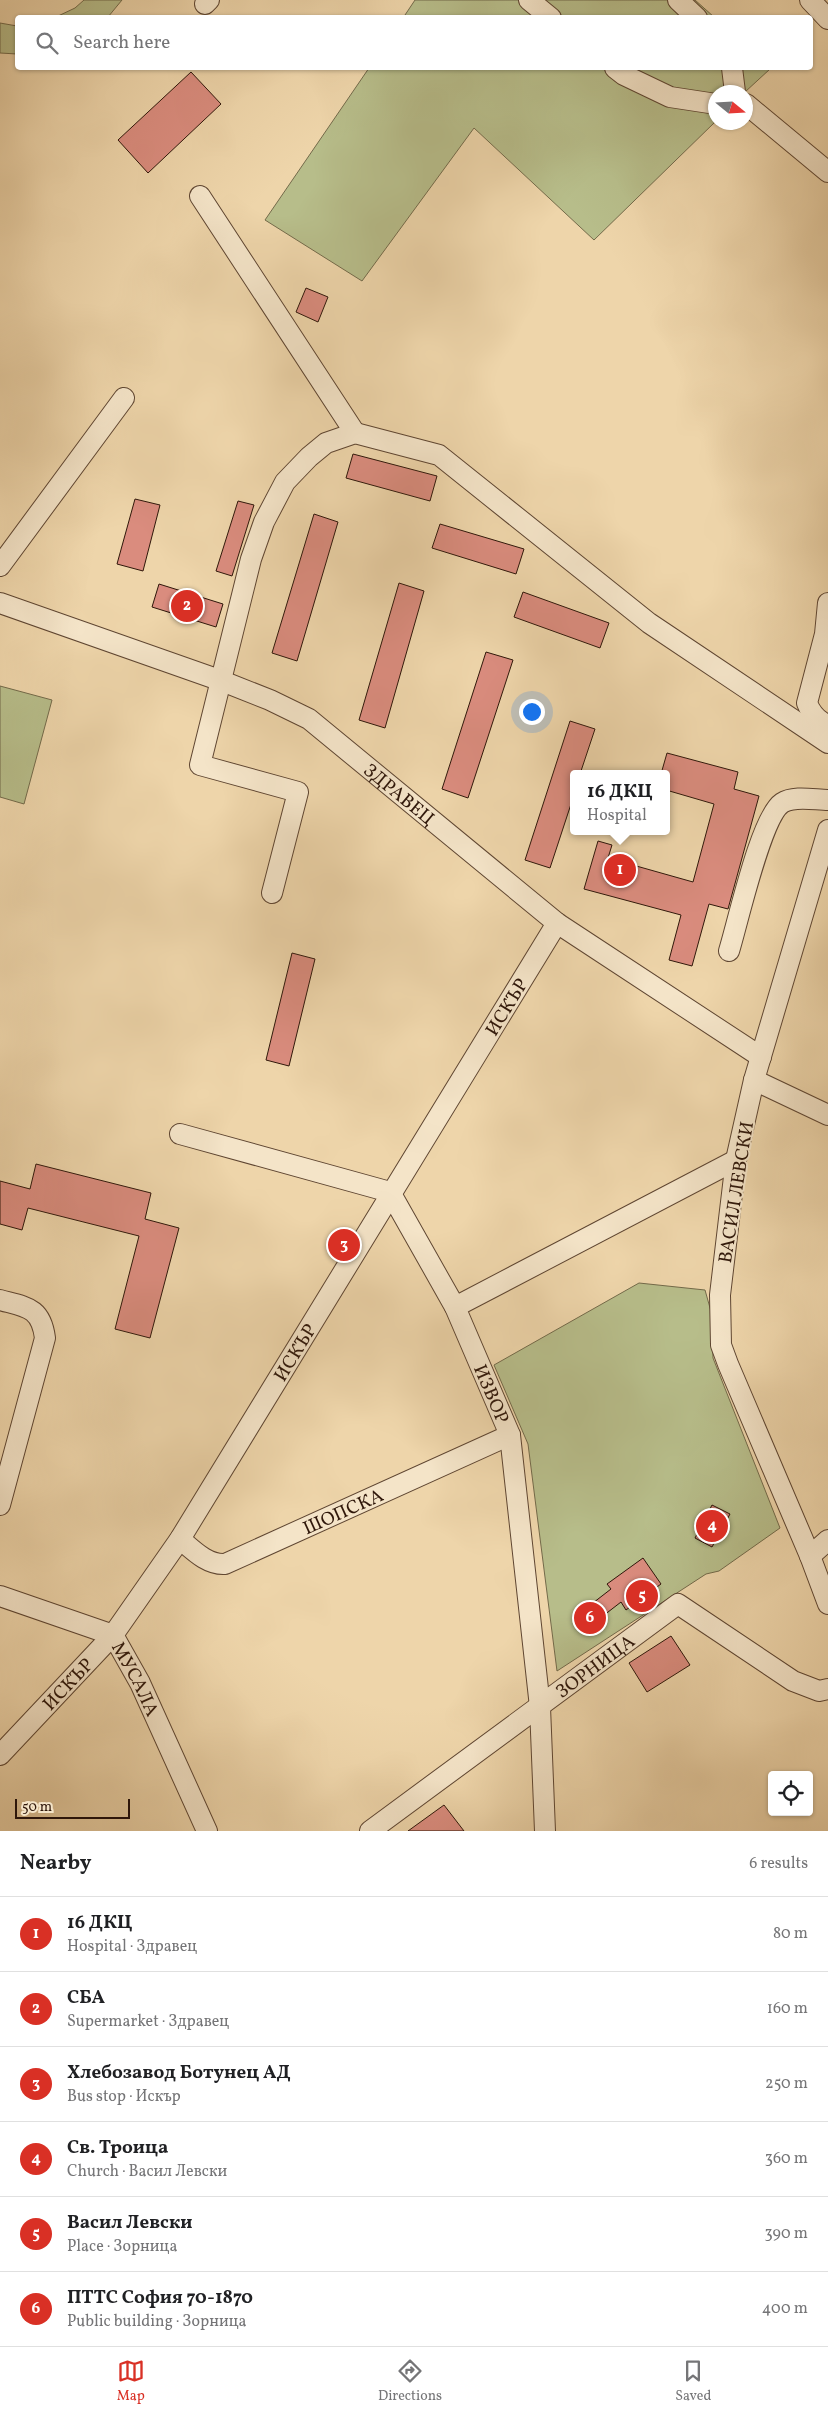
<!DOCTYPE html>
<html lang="en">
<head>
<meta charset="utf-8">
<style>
  :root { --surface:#fff; --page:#f2f2f2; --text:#202124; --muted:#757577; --line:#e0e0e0; --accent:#d93025 }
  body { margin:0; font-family:Vollkorn,serif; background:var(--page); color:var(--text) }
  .controls { position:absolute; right:15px; bottom:15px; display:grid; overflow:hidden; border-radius:5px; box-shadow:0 1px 4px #0004 }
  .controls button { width:45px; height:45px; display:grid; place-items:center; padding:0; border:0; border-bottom:1px solid var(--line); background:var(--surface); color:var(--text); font:25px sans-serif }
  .compass { position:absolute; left:708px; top:85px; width:45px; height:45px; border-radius:50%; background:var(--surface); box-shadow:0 1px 4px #0004; rotate:108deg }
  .scale { position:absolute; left:15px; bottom:12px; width:115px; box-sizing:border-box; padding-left:5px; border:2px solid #2f170a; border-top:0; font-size:14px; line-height:18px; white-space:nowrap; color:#2f170a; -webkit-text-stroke:4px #f4e4c8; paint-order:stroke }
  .you { position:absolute; left:531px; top:711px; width:18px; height:18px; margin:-12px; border:4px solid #fff; border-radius:50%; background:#1a73e8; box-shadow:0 0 0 8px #1a73e833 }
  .badge { display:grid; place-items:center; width:32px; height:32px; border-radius:50%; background:var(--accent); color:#fff; font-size:16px; font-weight:700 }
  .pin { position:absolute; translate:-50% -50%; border:2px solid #fff; box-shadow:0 1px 5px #0006 }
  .popup { position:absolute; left:570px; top:770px; width:100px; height:65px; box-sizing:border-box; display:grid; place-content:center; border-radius:5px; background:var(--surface); filter:drop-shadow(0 1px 4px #0005); font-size:16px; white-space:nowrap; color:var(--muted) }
  .popup b { font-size:19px; color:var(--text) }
  .popup::after { content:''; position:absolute; left:50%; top:100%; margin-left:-10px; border:10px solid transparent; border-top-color:var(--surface) }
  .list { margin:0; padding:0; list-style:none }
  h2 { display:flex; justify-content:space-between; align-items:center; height:65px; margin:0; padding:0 20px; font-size:21px }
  h2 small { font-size:16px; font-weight:400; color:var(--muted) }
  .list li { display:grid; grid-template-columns:32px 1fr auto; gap:15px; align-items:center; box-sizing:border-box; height:75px; padding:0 20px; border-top:1px solid var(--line) }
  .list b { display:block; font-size:19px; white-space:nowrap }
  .list p { margin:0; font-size:16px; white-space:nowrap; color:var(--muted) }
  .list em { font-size:16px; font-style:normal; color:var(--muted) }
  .icon { flex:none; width:28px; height:28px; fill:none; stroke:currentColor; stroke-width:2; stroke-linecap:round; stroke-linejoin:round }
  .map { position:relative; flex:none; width:828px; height:1831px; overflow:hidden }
  .search { position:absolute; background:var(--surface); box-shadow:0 1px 4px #0004; left:15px; right:15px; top:15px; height:55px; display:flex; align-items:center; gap:12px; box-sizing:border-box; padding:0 18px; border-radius:5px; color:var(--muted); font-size:19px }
  .sheet { height:515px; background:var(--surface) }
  nav { display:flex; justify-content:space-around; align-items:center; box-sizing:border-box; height:70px; border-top:1px solid var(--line); background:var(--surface); font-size:14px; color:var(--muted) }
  nav a { display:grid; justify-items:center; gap:2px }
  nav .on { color:var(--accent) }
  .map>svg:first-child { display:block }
</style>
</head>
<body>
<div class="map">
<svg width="828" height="1831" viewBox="0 0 828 1831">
  <rect width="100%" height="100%" fill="#eed5aa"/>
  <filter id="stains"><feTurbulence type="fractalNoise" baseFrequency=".004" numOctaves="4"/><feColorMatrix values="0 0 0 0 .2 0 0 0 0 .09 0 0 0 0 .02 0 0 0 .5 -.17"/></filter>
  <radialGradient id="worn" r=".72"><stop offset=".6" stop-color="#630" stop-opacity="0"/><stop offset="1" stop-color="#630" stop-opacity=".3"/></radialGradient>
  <g fill="#b7bd8a" stroke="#736a4a">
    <path d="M84,0H122L108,17H56L75,8Z"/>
    <path d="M415,0H695L714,17L403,18Z"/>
    <path d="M0,23L17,26V54L0,53Z"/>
    <path d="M369,68H768L770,69L745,92H716L715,122L594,240L474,128L362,281L265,220Z"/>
    <path d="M0,686L52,700L24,804L0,797Z"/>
    <path d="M639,1283L705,1290L712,1315L713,1358L780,1528L719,1571L706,1574L557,1671L528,1444L494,1365Z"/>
  </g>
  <g fill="#da8c7e" stroke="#2f170a">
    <path d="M191,72L221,104L148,173L118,140Z"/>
    <path d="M306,288L328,297L318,322L296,312Z"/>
    <path d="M353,454L437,476L430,501L346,478Z"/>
    <path d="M135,499L160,505L143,571L117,564Z"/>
    <path d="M238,501L254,505L232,576L216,571Z"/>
    <path d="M314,514L338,522L297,661L272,653Z"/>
    <path d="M440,524L524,549L516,574L432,548Z"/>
    <path d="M399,583L424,591L385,728L359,720Z"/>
    <path d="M159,584L223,604L216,627L152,607Z"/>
    <path d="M523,592L609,623L600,648L514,617Z"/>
    <path d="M486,652L513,660L468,798L442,789Z"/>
    <path d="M570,721L595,729L580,774H574V795L550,868L525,860Z"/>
    <path d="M667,753L738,772L734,789L759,796L728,909L709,904L692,966L669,960L681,915L584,889L598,841L612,845L608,858L693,882L714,804L666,790V774H661Z"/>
    <path d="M292,953L315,959L289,1066L266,1060Z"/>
    <path d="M36,1164L151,1193L145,1219L179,1228L150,1338L115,1329L139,1236L28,1208L22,1230L0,1224V1181L30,1189Z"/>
    <path d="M712,1505L730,1514L712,1547L695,1538Z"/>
    <path d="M643,1558L661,1584L626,1610L621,1602L590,1626L580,1613L611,1589L607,1584Z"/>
    <path d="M671,1636L690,1665L647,1692L629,1663Z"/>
    <path d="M444,1805L464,1831H408Z"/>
  </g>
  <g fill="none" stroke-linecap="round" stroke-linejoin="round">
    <defs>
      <g id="minor">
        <path d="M529,0L551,18"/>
        <path d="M678,0L697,18"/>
        <path d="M810,0L828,19"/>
        <path d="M205,4L209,0"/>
        <path d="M615,68L624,75L670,97L716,104"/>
        <path d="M732,68L735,92"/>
        <path d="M746,104L828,172"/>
        <path d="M200,196L355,433"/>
        <path d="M0,566L124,398"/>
        <path id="s1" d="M0,603L222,681L270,700L309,719L557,923L761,1057"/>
        <path d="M828,603L825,634L807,703C811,713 817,721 828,725"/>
        <path d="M828,830L754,1080L736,1160L720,1295L721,1345L728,1364L810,1556L828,1604"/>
        <path d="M272,893L298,792L200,765L251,559L264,522L285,482L309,457L326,443L355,433L439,455L649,623L828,743"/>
        <path d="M729,951C738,922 761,817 782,803C794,795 815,800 828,800"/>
        <path d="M754,1080L828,1115"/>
        <path id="s2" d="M180,1134L390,1192L455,1307L510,1435L540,1707L545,1831"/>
        <path d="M0,1300C26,1307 41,1307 45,1338L0,1505"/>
        <path d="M455,1307L736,1160"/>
        <path id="s3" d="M180,1539C193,1550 207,1565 225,1564L510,1435"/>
        <path d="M810,1556L828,1540"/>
        <path id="s4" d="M0,1596L113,1635L140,1683L207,1831"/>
        <path id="s5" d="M0,1755L113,1635L180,1539L557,923"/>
        <path id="s6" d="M370,1831L678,1604L793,1681L819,1691L828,1689"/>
      </g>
    </defs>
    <use href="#minor" stroke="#5f4632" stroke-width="22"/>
    <use href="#minor" stroke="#f4e4c8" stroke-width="20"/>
  </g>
  <g text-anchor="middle" stroke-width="4" stroke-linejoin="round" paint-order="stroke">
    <g font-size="19" fill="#2f170a" stroke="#f4e4c8">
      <text dy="7" stroke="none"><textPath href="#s1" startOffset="448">ЗДРАВЕЦ</textPath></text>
      <text dy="7" stroke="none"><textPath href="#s5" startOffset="906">ИСКЪР</textPath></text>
      <text transform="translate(735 1192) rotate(-81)" y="7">ВАСИЛ ЛЕВСКИ</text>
      <text dy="7" stroke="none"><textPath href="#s5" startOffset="501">ИСКЪР</textPath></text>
      <text dy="7" stroke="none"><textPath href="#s2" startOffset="444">ИЗВОР</textPath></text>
      <text dy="7" stroke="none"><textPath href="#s3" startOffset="182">ШОПСКА</textPath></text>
      <text dy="7" stroke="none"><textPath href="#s6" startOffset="279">ЗОРНИЦА</textPath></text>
      <text dy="7" stroke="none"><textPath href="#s4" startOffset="169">МУСАЛА</textPath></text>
      <text dy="7" stroke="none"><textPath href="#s5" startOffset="98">ИСКЪР</textPath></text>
    </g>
  </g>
  <rect width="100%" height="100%" filter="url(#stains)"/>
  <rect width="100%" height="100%" fill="url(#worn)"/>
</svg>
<div class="controls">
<button><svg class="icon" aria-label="locate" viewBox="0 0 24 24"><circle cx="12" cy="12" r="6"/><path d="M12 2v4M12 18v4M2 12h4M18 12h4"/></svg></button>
</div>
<svg class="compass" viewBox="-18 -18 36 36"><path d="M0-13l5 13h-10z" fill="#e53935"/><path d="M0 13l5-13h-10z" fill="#757577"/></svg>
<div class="scale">50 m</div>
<div class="you"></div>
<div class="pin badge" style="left:620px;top:870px">1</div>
<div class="popup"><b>16 ДКЦ</b>Hospital</div>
<div class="pin badge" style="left:187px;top:606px">2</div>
<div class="pin badge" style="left:344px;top:1245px">3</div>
<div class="pin badge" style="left:712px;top:1526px">4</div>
<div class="pin badge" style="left:642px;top:1596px">5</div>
<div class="pin badge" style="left:590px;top:1618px">6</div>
<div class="search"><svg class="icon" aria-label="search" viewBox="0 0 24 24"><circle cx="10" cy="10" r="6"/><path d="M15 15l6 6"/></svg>Search here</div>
</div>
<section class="sheet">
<h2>Nearby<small>6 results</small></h2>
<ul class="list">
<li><span class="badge">1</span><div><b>16 ДКЦ</b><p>Hospital · Здравец</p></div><em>80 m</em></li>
<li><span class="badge">2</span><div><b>СБА</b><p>Supermarket · Здравец</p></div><em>160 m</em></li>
<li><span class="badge">3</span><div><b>Хлебозавод Ботунец АД</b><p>Bus stop · Искър</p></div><em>250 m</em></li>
<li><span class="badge">4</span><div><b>Св. Троица</b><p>Church · Васил Левски</p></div><em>360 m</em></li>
<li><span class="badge">5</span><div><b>Васил Левски</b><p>Place · Зорница</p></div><em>390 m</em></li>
<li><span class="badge">6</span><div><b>ПТТС София 70-1870</b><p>Public building · Зорница</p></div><em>400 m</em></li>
</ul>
</section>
<nav>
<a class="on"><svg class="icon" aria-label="map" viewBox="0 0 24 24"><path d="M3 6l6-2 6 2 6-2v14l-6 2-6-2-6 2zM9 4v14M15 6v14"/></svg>Map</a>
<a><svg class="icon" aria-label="directions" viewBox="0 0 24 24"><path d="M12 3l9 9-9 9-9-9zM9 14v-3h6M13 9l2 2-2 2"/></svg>Directions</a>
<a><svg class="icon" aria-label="saved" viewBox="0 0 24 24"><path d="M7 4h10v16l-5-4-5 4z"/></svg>Saved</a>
</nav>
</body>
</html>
